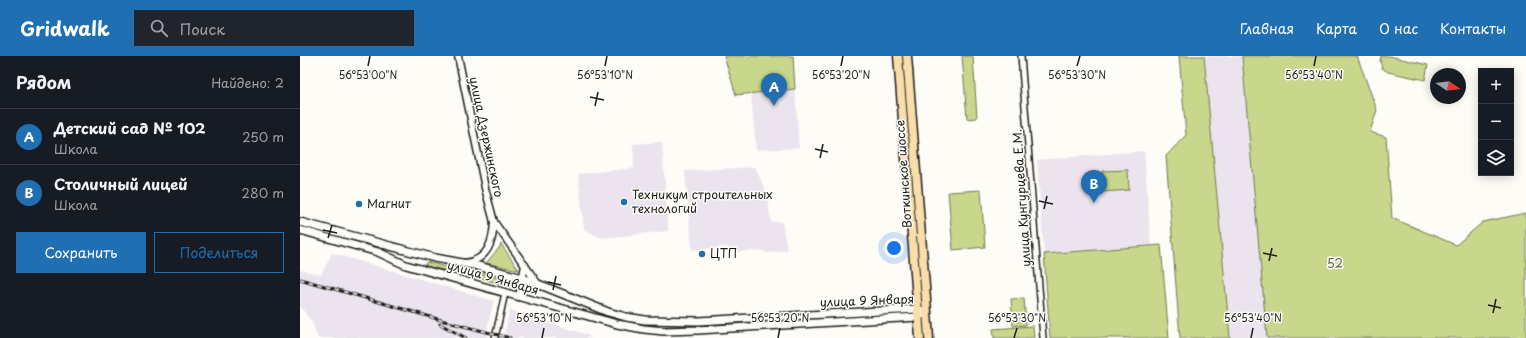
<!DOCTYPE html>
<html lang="ru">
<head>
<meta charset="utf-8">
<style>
  :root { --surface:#171b24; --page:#20242c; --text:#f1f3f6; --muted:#9ea1a6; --line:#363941; --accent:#1f6fb2 }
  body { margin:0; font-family:"Playpen Sans",sans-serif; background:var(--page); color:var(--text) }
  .controls { position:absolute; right:12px; top:12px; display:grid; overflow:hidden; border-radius:0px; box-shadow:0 2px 10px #0003 }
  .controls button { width:36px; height:36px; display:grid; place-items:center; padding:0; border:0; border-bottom:1px solid var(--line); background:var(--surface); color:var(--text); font:20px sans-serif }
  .compass { position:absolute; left:1130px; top:12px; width:36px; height:36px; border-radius:50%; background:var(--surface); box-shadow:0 2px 10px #0003; rotate:103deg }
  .you { position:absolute; left:594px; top:192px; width:14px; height:14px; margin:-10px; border:3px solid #fff; border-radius:50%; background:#1a73e8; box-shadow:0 0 0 6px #1a73e833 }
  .badge { display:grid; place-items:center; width:26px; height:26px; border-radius:50%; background:var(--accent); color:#fff; font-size:13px; font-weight:700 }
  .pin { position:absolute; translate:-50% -33px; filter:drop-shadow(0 1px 2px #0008) }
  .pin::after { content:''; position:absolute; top:21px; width:14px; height:12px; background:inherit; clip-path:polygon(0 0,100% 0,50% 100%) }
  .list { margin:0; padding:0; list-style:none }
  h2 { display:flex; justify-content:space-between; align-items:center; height:52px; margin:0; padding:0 16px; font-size:17px }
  h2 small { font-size:13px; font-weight:400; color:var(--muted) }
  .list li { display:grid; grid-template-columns:26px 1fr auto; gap:12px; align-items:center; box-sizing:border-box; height:56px; padding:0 16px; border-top:1px solid var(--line) }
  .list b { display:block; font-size:15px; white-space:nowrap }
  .list p { margin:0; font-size:13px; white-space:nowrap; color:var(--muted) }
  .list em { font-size:13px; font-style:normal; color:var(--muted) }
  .actions { display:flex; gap:8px; padding:12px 16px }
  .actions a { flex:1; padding:9px 0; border:1px solid var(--accent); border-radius:0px; text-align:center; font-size:14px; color:var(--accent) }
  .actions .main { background:var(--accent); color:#fff }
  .icon { flex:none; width:22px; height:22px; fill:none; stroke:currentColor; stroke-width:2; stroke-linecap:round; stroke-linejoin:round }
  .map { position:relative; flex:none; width:1226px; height:282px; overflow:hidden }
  header { display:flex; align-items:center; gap:24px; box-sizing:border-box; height:56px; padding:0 20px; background:var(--accent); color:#fff }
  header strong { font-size:19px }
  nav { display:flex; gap:22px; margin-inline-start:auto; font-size:14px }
  .search { width:280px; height:36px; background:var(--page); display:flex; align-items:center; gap:10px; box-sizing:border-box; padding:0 14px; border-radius:0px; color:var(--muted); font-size:15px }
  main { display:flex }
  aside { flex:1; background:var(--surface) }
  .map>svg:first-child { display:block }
</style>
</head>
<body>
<header>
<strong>Gridwalk</strong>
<div class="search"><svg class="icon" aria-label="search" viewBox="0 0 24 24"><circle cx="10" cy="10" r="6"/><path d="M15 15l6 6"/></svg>Поиск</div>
<nav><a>Главная</a><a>Карта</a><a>О нас</a><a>Контакты</a></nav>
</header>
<main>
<aside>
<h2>Рядом<small>Найдено: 2</small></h2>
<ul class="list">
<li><span class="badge">A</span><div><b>Детский сад № 102</b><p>Школа</p></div><em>250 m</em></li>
<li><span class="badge">B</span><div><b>Столичный лицей</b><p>Школа</p></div><em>280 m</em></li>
</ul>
<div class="actions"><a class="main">Сохранить</a><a>Поделиться</a></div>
</aside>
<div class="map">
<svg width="1226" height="282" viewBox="0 0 1226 282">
  <rect width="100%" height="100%" fill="#fdfcf7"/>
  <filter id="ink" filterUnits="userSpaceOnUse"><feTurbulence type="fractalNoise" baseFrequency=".025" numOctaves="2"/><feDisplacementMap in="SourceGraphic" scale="8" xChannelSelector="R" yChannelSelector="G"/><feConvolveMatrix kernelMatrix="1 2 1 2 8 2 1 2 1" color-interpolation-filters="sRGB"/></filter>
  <g filter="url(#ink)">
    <g fill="#ebe3ed">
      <path d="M904,0H942L967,282H930Z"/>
      <path d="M495,33L499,92L456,94L451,37Z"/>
      <path d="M362,86L368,175L302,182L284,173L278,118L334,112L333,88Z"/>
      <path d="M844,95L851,189L744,198L737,104Z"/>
      <path d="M455,111L467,138L471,166H482L487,194L466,197L464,195L429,196V191L392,194L385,115Z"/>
      <path d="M32,197L194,245L188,268L187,282H18L12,266L0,250V214L21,219Z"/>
      <path d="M210,254L288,279L291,282H203Z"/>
    </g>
    <g fill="#c8d78b" stroke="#727a54">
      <path d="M424,0H493L495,33L436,39Z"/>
      <path d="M662,0H673L677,62L667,63Z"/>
      <path d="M879,0H904L930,282H880L866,100L886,79Z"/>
      <path d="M942,0H1057L1077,54L1070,76L1086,81L1092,162L1156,189L1183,166L1226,157V282H967Z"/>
      <path d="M1081,0H1089L1128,9L1125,24L1088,16L1082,12L1080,5Z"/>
      <path d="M828,114L829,134L803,136L802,115Z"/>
      <path d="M681,134L685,191L653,194L648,136Z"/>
      <path d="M201,188L219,214L186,207L199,192Z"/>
      <path d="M861,189L869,282H750L744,198Z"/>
      <path d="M127,206L161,215L169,214L215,227L216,229L214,232L167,218H159L126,210L125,208Z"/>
      <path d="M724,242L726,269L713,270L711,243Z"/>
      <path d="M733,270L734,282H694L693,273Z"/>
    </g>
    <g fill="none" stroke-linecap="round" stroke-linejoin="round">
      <defs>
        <g id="minor">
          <path d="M721,0L743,282"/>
          <path d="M195,282L205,237"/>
        </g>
        <g id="tertiary">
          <path d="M158,0L185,132L194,166L238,228"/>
          <path d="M165,207C188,204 193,186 194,166"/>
          <path d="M219,241L225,209"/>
        </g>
        <g id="secondary">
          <path d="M0,166L135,202L178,210L223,222L308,256L326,261L345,264L398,265L617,253L623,255"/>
          <path d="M0,174L78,196L106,209L317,268L344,273L364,275L398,274L618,261L623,258"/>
        </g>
        <g id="primary">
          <path d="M598,0L620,282"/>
          <path d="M607,0L629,282"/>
        </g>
      </defs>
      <use href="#minor" stroke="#1c1c1c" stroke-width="8"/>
      <use href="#tertiary" stroke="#1c1c1c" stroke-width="9"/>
      <use href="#secondary" stroke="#1c1c1c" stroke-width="10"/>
      <use href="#primary" stroke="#1c1c1c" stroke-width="11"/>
      <use href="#minor" stroke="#fdfcf7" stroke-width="5"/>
      <use href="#tertiary" stroke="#fdfcf7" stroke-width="6"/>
      <use href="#secondary" stroke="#fdfcf7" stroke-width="7"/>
      <use href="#primary" stroke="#f9deab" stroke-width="8"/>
      <defs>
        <g id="rail">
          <path d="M0,223L148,266L210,282"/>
          <path d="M140,268L166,282"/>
        </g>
      </defs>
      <use href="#rail" stroke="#1c1c1c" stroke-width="3"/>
      <use href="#rail" stroke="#fdfcf7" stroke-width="1.5" stroke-dasharray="4.5" stroke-linecap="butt"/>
    </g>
  </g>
  <path fill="none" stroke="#1c1c1c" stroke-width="1.5" d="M68,10L70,0M305,10L307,0M541,10L543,0M777,10L780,0M1014,10L1016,0M290,41L304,44M295,50L298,36M515,93L528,96M520,102L523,88M739,145L753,148M744,153L747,140M23,174L37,177M28,182L32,169M963,197L977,200M969,205L972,192M248,226L261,229M253,234L256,220M1188,249L1201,252M1193,257L1196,243M242,282L244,272M478,282L480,272M714,282L717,272M951,282L953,272"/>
  <g fill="#1f6fb2" stroke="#fdfcf7" stroke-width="1.5">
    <circle cx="324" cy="146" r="4"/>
    <circle cx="59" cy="148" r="4"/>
    <circle cx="402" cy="198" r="4"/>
  </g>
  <g text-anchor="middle" stroke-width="3" stroke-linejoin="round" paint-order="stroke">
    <g font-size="12" fill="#1c1c1c" stroke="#fdfcf7">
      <text transform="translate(186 81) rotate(78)" y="4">улица Дзержинского</text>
      <text transform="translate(604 118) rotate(-94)" y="4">Воткинское шоссе</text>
      <text transform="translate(722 142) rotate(-94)" y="4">улица Кунгурцева Е.М.</text>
      <text transform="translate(193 222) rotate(16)" y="4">улица 9 Января</text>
      <text transform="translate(567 245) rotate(-2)" y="4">улица 9 Января</text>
    </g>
    <g font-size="12" fill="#1c1c1c" stroke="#fdfcf7" text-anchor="start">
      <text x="332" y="143">Техникум строительных<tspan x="332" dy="14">технологий</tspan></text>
      <text x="67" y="152">Магнит</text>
      <text x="410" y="202">ЦТП</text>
    </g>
    <g font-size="12" fill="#585d43" stroke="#fdfcf7">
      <text x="1035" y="212">52</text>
    </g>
  </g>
  <g font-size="10" text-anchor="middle" fill="#1c1c1c" stroke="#fdfcf7" stroke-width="3" stroke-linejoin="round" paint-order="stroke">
    <text x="68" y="23">56°53'00"N</text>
    <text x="305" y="23">56°53'10"N</text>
    <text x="541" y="23">56°53'20"N</text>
    <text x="777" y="23">56°53'30"N</text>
    <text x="1014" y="23">56°53'40"N</text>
    <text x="244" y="266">56°53'10"N</text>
    <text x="480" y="266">56°53'20"N</text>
    <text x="717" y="266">56°53'30"N</text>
    <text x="953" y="266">56°53'40"N</text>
  </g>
</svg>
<div class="controls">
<button>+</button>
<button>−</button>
<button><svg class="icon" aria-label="layers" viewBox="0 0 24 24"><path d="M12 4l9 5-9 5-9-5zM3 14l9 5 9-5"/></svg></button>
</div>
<svg class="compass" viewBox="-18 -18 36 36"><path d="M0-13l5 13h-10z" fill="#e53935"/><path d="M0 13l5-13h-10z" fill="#9ea1a6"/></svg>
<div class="you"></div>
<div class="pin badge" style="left:474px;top:50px">A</div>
<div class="pin badge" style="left:794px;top:147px">B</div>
</div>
</main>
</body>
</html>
